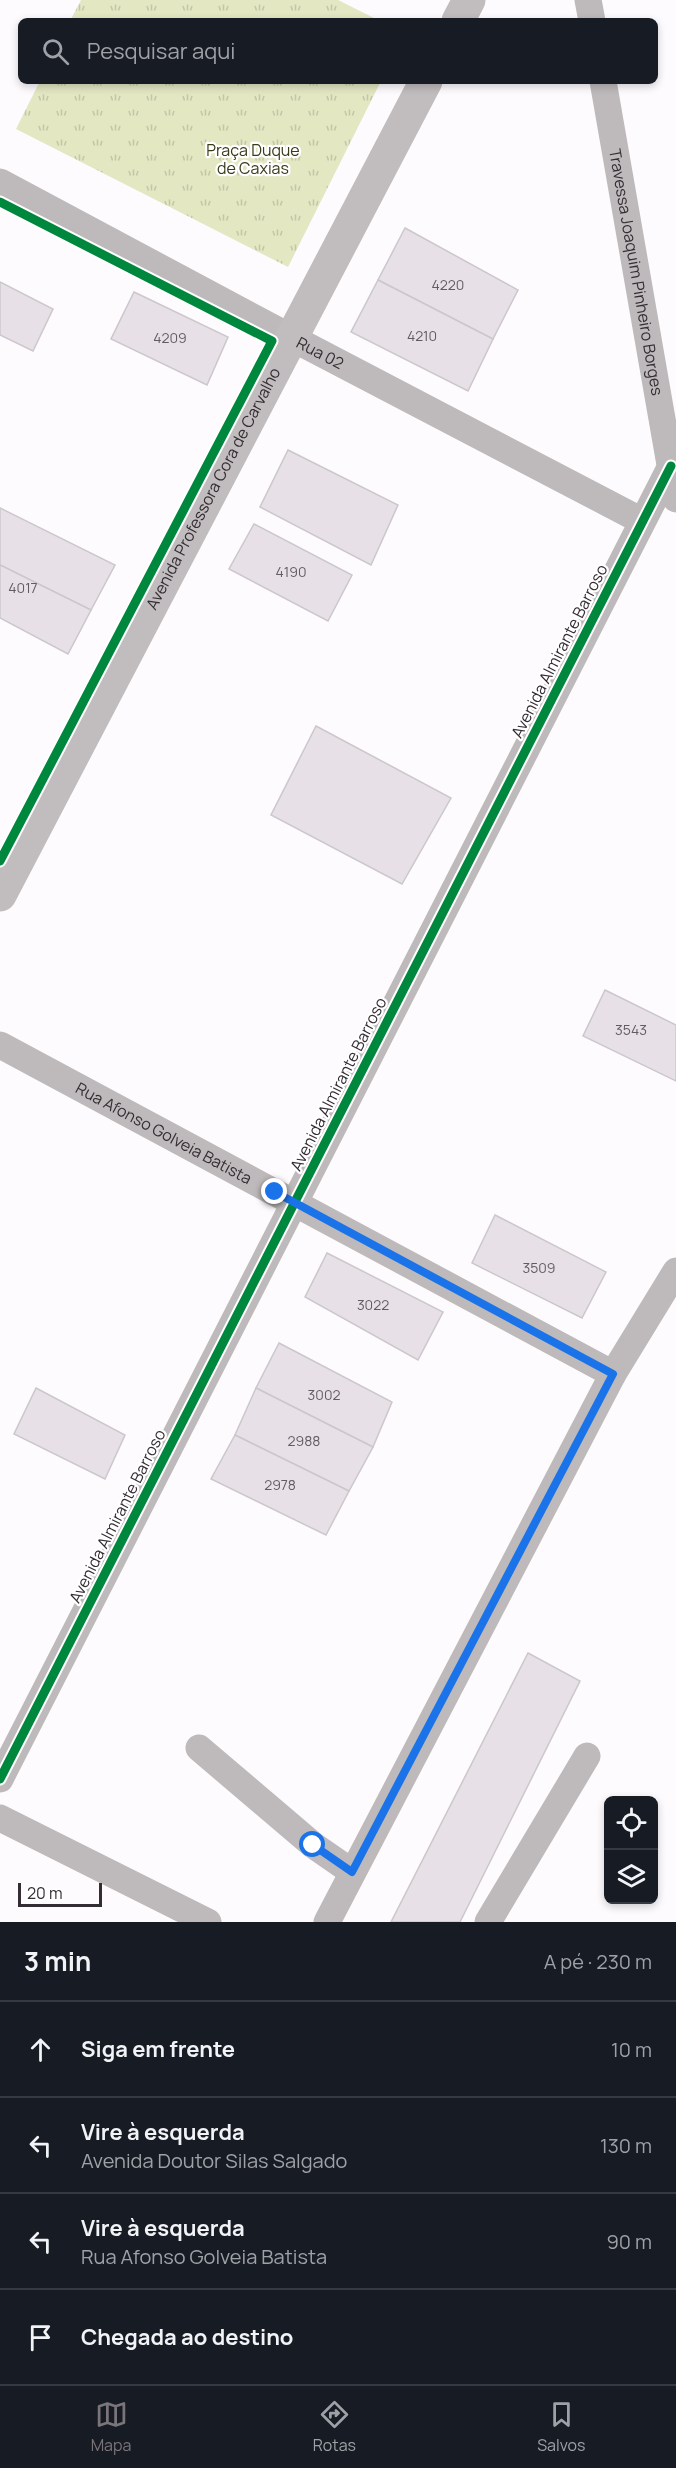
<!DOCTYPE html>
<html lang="pt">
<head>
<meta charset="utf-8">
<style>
  :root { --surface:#171b24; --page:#20242c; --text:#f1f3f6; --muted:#9ea1a6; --line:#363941; --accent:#7a757a }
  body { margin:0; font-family:Manrope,sans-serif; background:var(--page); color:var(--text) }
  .controls { position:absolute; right:18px; bottom:18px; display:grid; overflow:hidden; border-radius:9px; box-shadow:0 3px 9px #0003 }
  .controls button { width:54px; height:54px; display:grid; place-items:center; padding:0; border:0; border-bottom:2px solid var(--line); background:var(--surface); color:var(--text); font:30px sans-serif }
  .scale { position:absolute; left:18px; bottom:15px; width:84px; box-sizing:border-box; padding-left:6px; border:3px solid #342d34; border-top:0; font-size:16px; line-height:21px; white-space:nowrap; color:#342d34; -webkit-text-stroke:4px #fff; paint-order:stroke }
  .stop { position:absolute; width:18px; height:18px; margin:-14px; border:4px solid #1a73e8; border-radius:50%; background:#fff }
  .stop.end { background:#1a73e8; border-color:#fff; box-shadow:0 2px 6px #0008 }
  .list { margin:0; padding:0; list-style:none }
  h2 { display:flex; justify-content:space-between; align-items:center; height:78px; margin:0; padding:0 24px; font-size:26px }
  h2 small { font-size:20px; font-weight:400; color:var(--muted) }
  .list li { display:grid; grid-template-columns:39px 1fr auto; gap:18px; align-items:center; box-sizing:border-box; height:96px; padding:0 24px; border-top:2px solid var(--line) }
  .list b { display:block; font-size:22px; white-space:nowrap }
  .list p { margin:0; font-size:20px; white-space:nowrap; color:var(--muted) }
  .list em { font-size:20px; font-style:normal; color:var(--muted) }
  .icon { flex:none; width:33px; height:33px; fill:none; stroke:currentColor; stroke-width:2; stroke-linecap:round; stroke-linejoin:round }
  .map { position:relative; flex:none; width:676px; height:1922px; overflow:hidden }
  .search { position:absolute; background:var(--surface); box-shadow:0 3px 9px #0003; left:18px; right:18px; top:18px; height:66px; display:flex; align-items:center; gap:15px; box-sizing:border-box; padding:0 21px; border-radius:9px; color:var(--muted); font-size:22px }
  .sheet { height:462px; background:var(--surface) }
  nav { display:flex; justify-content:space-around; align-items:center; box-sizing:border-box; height:84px; border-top:2px solid var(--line); background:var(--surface); font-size:16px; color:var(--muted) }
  nav a { display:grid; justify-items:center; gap:3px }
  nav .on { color:var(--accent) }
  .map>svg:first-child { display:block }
</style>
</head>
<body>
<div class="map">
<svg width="676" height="1922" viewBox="0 0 676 1922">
  <defs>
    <pattern id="park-tufts" width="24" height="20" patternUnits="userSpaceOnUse" patternTransform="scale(1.5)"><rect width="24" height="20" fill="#e3e7c2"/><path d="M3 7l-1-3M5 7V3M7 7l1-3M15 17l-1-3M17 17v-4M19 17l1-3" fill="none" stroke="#c3c6a7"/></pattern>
  </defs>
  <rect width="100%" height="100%" fill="#fdfbfd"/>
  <g fill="url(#park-tufts)">
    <path d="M81,0H338L380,21H70Z"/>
    <path d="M40,81H381L288,267L16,129Z"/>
  </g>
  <g fill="#e7e1e7" stroke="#cbc7cc" stroke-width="1.5">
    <path d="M405,228L518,290L493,339L378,280Z"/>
    <path d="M378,280L493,339L468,391L351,332Z"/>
    <path d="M0,282L53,309L33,351L0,335Z"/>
    <path d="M134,292L228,337L207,385L111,339Z"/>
    <path d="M288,450L398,505L371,565L260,507Z"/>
    <path d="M0,508L115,565L91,610L0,565Z"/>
    <path d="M254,524L352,575L328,621L229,569Z"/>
    <path d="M0,565L91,610L68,654L0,618Z"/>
    <path d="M316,726L451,798L402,884L271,815Z"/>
    <path d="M605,990L676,1025V1081L583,1036Z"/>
    <path d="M495,1215L606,1272L582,1318L472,1263Z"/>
    <path d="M327,1253L443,1312L418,1360L305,1297Z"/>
    <path d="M279,1343L392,1402L373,1447L256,1388Z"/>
    <path d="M36,1388L125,1435L105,1479L14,1434Z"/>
    <path d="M256,1388L373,1447L349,1491L235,1435Z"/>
    <path d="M235,1435L349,1491L326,1535L211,1479Z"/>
    <path d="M528,1653L580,1681L460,1922H391Z"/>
  </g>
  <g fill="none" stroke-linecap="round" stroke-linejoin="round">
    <g stroke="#bebabb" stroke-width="27">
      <path d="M588,0L592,21"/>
      <path id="s1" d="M603,81L676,499"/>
      <path id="s2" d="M0,182L292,338L642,521"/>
      <path id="s3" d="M0,1045L613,1374"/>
      <path d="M199,1748L313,1845L352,1872"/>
      <path d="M0,1779L671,466"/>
      <path d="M0,1818L208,1922"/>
      <path d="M327,1922L613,1374L676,1271"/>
      <path d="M488,1922L587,1756"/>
    </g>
    <g stroke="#c1bcbd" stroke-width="33">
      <path d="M458,21L469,0"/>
      <path id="s4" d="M0,895L426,81"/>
    </g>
    <defs>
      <g id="cycleway">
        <path d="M0,202L272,341L0,861"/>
        <path d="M0,1779L671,466"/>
      </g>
    </defs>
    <use href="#cycleway" stroke="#fff" stroke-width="13"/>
    <use href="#cycleway" stroke="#00873e" stroke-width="9"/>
  </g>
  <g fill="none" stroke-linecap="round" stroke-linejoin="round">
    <path stroke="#1a73e8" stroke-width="8" d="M275,1192L613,1374L352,1872L313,1845"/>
  </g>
  <g text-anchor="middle" stroke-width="4.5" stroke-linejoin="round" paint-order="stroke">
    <g font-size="14" fill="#625c62">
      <text x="448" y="290">4220</text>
      <text x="422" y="341">4210</text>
      <text x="170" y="343">4209</text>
      <text x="291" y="577">4190</text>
      <text x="23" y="593">4017</text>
      <text x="631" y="1035">3543</text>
      <text x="539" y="1273">3509</text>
      <text x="373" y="1310">3022</text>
      <text x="324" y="1400">3002</text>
      <text x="304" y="1446">2988</text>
      <text x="280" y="1490">2978</text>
    </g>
    <g font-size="16" fill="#383b19" stroke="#fff">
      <text x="253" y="156">Praça Duque<tspan x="253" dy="18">de Caxias</tspan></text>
    </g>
    <g font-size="16" fill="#342d34" stroke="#fff">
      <text dy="6" stroke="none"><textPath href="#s1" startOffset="194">Travessa Joaquim Pinheiro Borges</textPath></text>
      <text dy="6" stroke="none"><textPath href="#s2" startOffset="363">Rua 02</textPath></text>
      <text dy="6" stroke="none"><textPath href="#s4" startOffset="459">Avenida Professora Cora de Carvalho</textPath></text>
      <text transform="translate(559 651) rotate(-63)" y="6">Avenida Almirante Barroso</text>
      <text transform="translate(338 1084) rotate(-63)" y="6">Avenida Almirante Barroso</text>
      <text dy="6" stroke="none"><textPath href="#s3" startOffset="186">Rua Afonso Golveia Batista</textPath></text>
      <text transform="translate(117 1516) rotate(-63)" y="6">Avenida Almirante Barroso</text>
    </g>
  </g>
</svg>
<div class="controls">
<button><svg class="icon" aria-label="locate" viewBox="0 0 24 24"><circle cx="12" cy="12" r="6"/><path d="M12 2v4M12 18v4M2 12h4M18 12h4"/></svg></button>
<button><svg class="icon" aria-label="layers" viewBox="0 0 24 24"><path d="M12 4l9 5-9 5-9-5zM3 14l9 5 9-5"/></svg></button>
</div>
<div class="scale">20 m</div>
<div class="stop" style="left:313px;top:1845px"></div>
<div class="stop end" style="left:275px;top:1192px"></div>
<div class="search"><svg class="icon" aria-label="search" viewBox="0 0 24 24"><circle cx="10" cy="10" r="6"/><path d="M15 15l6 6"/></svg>Pesquisar aqui</div>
</div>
<section class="sheet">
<h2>3 min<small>A pé · 230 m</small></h2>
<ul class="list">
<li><svg class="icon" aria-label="ahead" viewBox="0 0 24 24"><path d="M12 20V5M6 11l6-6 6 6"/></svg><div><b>Siga em frente</b></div><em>10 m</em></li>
<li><svg class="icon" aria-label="left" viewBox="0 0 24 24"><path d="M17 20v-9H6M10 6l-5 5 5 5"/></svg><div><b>Vire à esquerda</b><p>Avenida Doutor Silas Salgado</p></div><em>130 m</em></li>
<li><svg class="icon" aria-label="left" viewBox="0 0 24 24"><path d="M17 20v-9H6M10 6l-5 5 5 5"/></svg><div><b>Vire à esquerda</b><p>Rua Afonso Golveia Batista</p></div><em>90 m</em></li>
<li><svg class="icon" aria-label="arrive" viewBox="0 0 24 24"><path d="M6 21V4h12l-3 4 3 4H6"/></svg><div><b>Chegada ao destino</b></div></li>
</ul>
</section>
<nav>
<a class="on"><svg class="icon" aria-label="map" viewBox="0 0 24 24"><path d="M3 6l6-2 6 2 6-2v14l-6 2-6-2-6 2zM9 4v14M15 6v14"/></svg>Mapa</a>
<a><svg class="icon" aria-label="directions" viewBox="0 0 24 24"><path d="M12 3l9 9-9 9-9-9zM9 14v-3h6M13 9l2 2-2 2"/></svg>Rotas</a>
<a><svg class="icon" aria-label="saved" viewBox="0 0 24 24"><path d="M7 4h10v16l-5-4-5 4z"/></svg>Salvos</a>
</nav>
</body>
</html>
